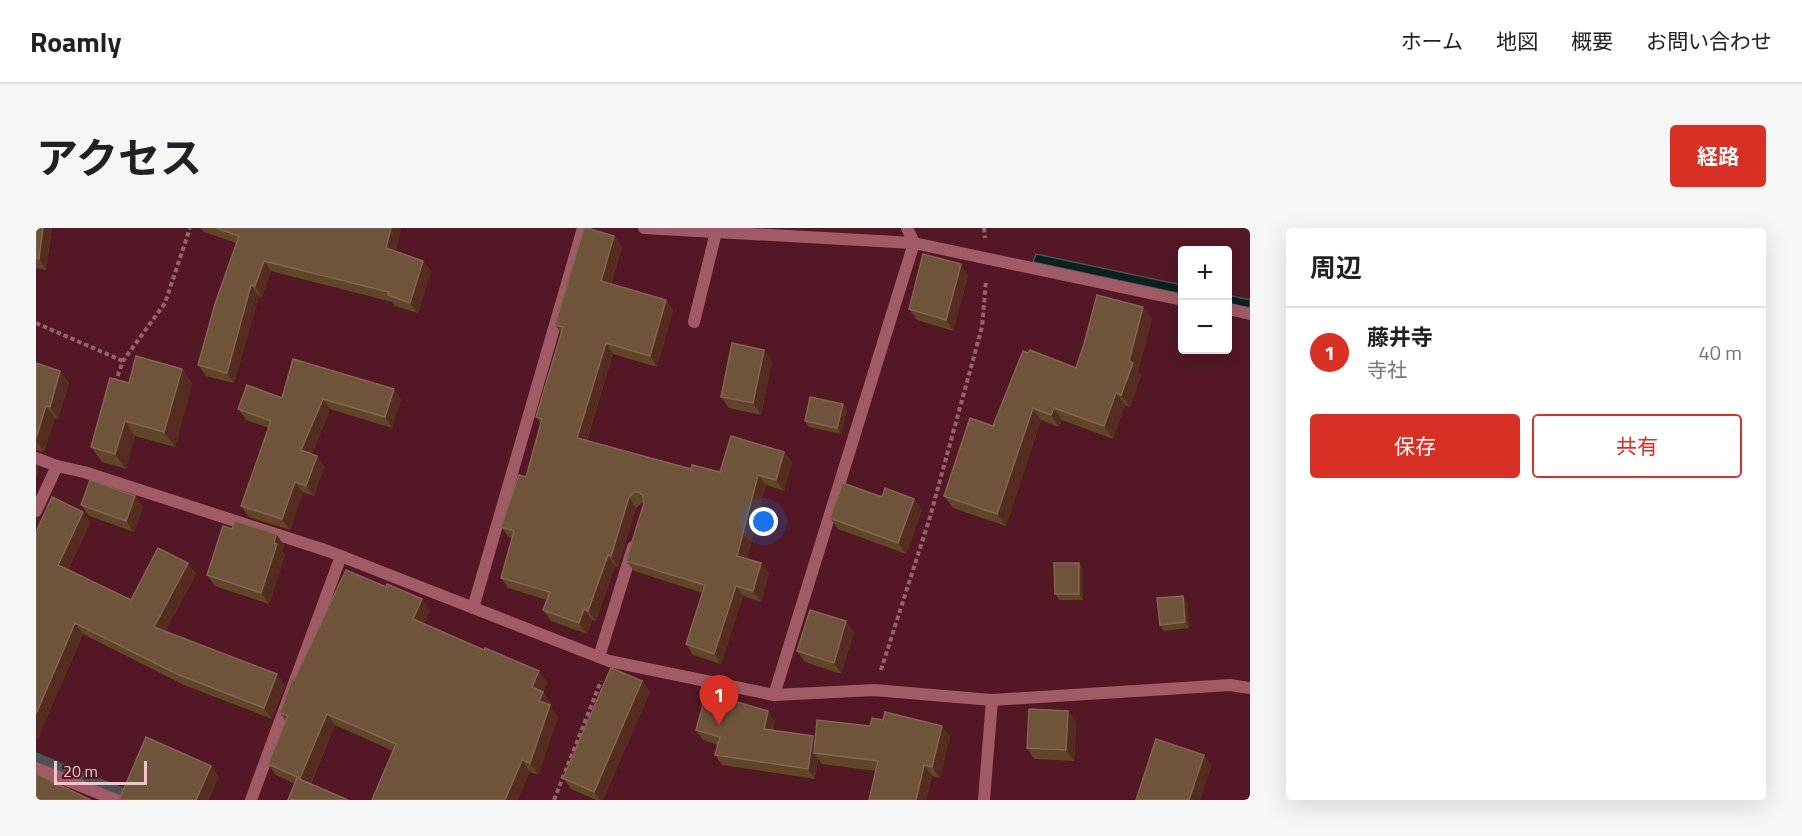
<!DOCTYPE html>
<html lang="ja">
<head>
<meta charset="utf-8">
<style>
  :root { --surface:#fff; --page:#f6f6f6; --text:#202124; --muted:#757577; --line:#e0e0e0; --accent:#d93025 }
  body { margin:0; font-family:"Titillium Web","Noto Sans JP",sans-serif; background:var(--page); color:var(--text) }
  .controls { position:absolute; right:18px; top:18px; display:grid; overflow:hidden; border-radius:6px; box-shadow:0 6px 24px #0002 }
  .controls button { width:54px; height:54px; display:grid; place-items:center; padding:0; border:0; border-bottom:2px solid var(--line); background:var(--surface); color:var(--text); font:30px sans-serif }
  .scale { position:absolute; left:18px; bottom:15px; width:93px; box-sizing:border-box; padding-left:6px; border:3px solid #eec6cb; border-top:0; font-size:16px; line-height:21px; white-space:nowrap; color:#eec6cb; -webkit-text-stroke:4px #531725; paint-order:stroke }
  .you { position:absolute; left:728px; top:294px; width:21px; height:21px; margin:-15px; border:4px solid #fff; border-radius:50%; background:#1a73e8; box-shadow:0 0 0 9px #1a73e833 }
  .badge { display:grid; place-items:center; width:39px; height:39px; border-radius:50%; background:var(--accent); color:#fff; font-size:20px; font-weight:700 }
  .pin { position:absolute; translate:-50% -50px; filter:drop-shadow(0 2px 3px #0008) }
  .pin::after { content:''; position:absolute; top:32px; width:21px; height:18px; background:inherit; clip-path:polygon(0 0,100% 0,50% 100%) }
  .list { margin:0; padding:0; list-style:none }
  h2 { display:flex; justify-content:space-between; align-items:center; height:78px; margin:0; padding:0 24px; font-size:26px }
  h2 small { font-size:20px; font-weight:400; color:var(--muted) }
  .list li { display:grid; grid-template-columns:39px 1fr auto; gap:18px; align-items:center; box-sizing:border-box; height:90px; padding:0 24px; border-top:2px solid var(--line) }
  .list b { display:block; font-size:22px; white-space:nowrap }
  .list p { margin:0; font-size:20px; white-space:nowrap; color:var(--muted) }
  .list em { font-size:20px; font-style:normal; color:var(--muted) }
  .actions { display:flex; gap:12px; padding:18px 24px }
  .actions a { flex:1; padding:14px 0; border:2px solid var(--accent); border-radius:6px; text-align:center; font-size:21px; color:var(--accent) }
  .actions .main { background:var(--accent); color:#fff }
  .map { position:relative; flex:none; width:1214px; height:572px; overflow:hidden; border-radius:6px }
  header { display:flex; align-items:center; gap:36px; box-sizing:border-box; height:84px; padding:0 30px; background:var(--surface); border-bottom:2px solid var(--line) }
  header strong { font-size:28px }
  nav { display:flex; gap:33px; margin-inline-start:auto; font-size:21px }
  .intro { display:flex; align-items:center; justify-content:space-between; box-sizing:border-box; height:144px; padding:0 36px }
  h1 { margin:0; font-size:42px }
  .button { padding:15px 27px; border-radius:6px; background:var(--accent); color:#fff; font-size:21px; font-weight:700 }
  main { display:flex; gap:36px; padding:0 36px }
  aside { flex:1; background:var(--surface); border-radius:6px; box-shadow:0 6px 24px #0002 }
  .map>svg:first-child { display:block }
</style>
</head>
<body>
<header>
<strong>Roamly</strong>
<nav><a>ホーム</a><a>地図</a><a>概要</a><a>お問い合わせ</a></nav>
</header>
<div class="intro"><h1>アクセス</h1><a class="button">経路</a></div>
<main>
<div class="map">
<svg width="1214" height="572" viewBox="0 0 1214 572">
  <rect width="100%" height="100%" fill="#531725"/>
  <g fill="#0a211f" stroke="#4e5253" stroke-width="1.5">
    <path d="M1000,26L1146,57V66L997,34Z"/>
    <path d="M1192,67L1214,72V80L1192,75Z"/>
  </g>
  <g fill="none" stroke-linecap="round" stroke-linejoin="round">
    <path stroke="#4e5253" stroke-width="9" d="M0,529L106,572"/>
    <g stroke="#95626c" stroke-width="4" stroke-dasharray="4.5 3" stroke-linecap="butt">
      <path d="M948,0L949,10"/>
      <path d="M0,95L87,133"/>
      <path d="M79,155L87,133L129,75L154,0"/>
      <path d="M845,442L894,289L946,99L950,53"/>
      <path d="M518,572L565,453"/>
    </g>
    <g stroke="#a15b66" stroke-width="12">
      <path d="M608,0L878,15L1146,72"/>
      <path d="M1192,81L1214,86"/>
      <path d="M658,94L680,4"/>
      <path d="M0,230L21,238L48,244L292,323L573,433L738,467L838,462L956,472L1194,457L1214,460"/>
      <path d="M0,283L21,238"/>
      <path d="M437,380L547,0"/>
      <path d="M563,429L597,319"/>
      <path d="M738,467L878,15L871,0"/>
      <path d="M0,540L80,572"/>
      <path d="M215,572L305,328"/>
      <path d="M948,572L956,472"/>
    </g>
  </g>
  <g fill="#604528">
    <path d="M0,0H16L10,42L0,40Z"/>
    <path d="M165,0H365L360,23L387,33L395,43L382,85L359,78L356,74L235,43L226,69L223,68L198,155L170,148L162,137L200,15L168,4Z"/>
    <path d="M578,8L586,19L575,56L630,72L637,82L621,139L577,126L551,212L655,241L684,244L748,224L756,234L748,263L730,257L711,330L733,345L725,374L707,368L685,436L657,427L650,416L667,365L598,343L590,333L608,275H606L600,280L582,339L579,338L560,393L556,392L551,406L515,393L507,382L511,372L472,360L465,350L476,310L473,309L465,299L490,249L505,196L500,189L525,105L519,97Z"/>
    <path d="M925,36L932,48L917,103L881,92L873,81Z"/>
    <path d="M1107,79L1116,91L1102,143L1105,147L1094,179L1089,177L1077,211L1026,192L1023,199L1005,192L970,298L917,280L908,268L957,198L1040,140Z"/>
    <path d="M736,133L725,187L693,180L685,169Z"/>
    <path d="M0,135L24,143L33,155L22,191L19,190L8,224L0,222Z"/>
    <path d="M146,141L156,156L139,219L99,208L90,241L66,234L55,219Z"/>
    <path d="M246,170L365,171L356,200L294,181L276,226L288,238L278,268L267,264L254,302L213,289L205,278L233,200L210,192L202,181Z"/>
    <path d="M807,176L811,182L805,206L773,199L769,193Z"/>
    <path d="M99,268L107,279L98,304L53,288L45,277Z"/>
    <path d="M886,282L870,326L802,301L794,290Z"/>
    <path d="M54,295L32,342L95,372L152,335L160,346L129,403L249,457L236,491L148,457L47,406L2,510L0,509V304Z"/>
    <path d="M196,301L240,306L248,317L246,323L249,327L233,376L179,358L171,347Z"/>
    <path d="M1047,341V372H1023L1019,366Z"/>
    <path d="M350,359L386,371L394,383L388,396L448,422L503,443L511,455L507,464L515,476L514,478L522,489L502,547L494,544L357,523L299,497L275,556H259L240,547L232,536L250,494L244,485L258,452Z"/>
    <path d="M1151,374L1153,400L1128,403L1124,397Z"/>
    <path d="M818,404L805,446L769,434L761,423Z"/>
    <path d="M606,453L614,464L567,572H560L535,561L527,550Z"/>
    <path d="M1032,483L1040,494L1038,533L998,531L991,520Z"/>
    <path d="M847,492L906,498L914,509L904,550L896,548L890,572H833L840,543L786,536L782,531L779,551L686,537L679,527L682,517L667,512L660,502L739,493L737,502L779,512L834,498Z"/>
  </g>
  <g fill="#542d20">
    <path d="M7,0H16L10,42L3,31Z"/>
    <path d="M355,0H365L358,31L350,20Z"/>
    <path d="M578,8L586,19L572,64L565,53Z"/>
    <path d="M228,33L235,43L226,69L219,58Z"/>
    <path d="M387,33L395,43L382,85L374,75Z"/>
    <path d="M925,36L932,48L917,103L910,92Z"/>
    <path d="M215,57L223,68L198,155L191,145Z"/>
    <path d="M630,72L637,82L621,139L614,128Z"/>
    <path d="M1107,79L1116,91L1102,143L1105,147L1094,179L1085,167Z"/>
    <path d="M570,115L577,126L548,220L541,210Z"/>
    <path d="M728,122L736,133L725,187L717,175Z"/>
    <path d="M146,141L156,156L139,219L128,204Z"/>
    <path d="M24,143L33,155L22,191L14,179Z"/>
    <path d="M358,161L365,171L356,200L349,189Z"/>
    <path d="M1080,165L1089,177L1077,211L1068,198Z"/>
    <path d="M287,171L294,181L273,233L265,222Z"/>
    <path d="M807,176L811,182L805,206L801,200Z"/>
    <path d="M10,178L19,190L8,224L0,213V210Z"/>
    <path d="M997,180L1005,192L970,298L961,286Z"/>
    <path d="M1018,180L1026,192L1023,199L1015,187Z"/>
    <path d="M89,193L99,208L90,241L79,226Z"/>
    <path d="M748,224L756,234L748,263L740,252Z"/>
    <path d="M281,228L288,238L278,268L270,258Z"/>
    <path d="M0,236L3,240L2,242L3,243L0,252Z"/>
    <path d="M722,247L730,257L709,338L701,328Z"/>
    <path d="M259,254L267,264L254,302L246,291Z"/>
    <path d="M99,268L107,279L98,304L90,293Z"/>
    <path d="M593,269L600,280L582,339L575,328Z"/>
    <path d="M878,271L886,282L870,326L862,315Z"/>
    <path d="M47,284L54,295L30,348L22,337Z"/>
    <path d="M240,306L248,317L246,323L249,327L233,376L225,365Z"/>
    <path d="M572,327L579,338L560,393L552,383Z"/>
    <path d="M152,335L160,346L126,410L118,399Z"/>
    <path d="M725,335L733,345L725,374L717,363Z"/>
    <path d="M1043,335L1047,341V372L1043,366Z"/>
    <path d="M700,358L707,368L685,436L678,426Z"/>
    <path d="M1147,368L1151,374L1153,400L1149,394Z"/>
    <path d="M386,371L394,383L385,403L377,391Z"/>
    <path d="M548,381L556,392L551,406L543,395Z"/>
    <path d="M810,393L818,404L805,446L798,435Z"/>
    <path d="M39,395L47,406L2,510L0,507V486Z"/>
    <path d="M503,443L511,455L504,471L496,459Z"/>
    <path d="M241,446L249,457L236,491L228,480Z"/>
    <path d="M606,453L614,464L567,572H564L558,564Z"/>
    <path d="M507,464L515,476L514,478L522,489L502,547L494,535L503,473Z"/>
    <path d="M732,483L739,493L735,511L728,501Z"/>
    <path d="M1032,483L1040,494L1038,533L1030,522Z"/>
    <path d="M291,486L299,497L272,561L264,550Z"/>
    <path d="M906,498L914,509L904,550L896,539Z"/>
    <path d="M777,508L784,518L778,525L782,531L779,551L772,541Z"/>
    <path d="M1168,527L1176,538L1164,572H1153Z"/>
    <path d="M486,532L494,544L482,572H469Z"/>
    <path d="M888,537L896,548L890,572H880Z"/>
    <path d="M175,538L183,549L173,572H160Z"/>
  </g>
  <g fill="#6f533a" stroke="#836550" stroke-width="1.5">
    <path d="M0,0H7L3,31L0,30Z"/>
    <path d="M180,0H355L350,20L387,33L374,75L352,67L353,64L228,33L219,58L215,57L191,145L162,137L179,76L203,8Z"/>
    <path d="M548,0H551L578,8L565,53L630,72L614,128L570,115L541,210L655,241L656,237L684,244L695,208L748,224L740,252L722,247L701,328L725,335L717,363L700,358L678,426L650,416L669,357L590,333L608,275L607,267L602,264H598L593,269L575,328L572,327L552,383L548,381L543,395L507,382L514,364L465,350L478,303L465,299L483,247L490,249L506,191L500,189L527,99L519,97Z"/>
    <path d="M887,26L925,36L910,92L873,81Z"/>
    <path d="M1061,67L1107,79L1093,133L1097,135L1085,167L1080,165L1068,198L1018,180L1015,187L997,180L961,286L908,268L934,190L957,198L987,123L992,125L994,122L1040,140L1048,116Z"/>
    <path d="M696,115L728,122L717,175L685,169Z"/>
    <path d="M100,128L146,141L128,204L89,193L79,226L55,219L74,150L93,155Z"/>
    <path d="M257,131L358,161L349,189L287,171L265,222L281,228L270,258L259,254L246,291L205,278L235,193L202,181L211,157L246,170Z"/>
    <path d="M0,135L24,143L14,179L10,178L0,210Z"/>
    <path d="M774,169L807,176L801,200L769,193Z"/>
    <path d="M54,252L99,268L90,293L45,277Z"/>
    <path d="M807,255L846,269L849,260L878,271L862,315L794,290Z"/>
    <path d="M16,269L47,284L22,337L95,372L122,320L152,335L118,399L241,446L228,480L141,446L39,395L0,486V304Z"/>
    <path d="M199,293L240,306L238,315L241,316L225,365L171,347L187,298L196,301Z"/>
    <path d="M1018,335H1043V366H1019Z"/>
    <path d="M310,342L350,359L351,356L386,371L377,391L448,422L449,420L503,443L496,459L507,464L503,473L514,477L494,535L486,532L469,572H336L360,516L291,486L264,550L232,536L252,488L244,485L256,451L258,452Z"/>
    <path d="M1147,368L1149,394L1124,397L1121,370Z"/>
    <path d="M774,382L810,393L798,435L761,423Z"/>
    <path d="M575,440L606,453L558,564L527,550Z"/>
    <path d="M670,465L732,483L728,501L777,508L772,541L679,527L684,509L660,502Z"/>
    <path d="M993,481L1032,483L1030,522L991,520Z"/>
    <path d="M849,484L906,498L896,539L888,537L880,572H833L842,533L778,525L781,492L834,498L836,490L847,492Z"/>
    <path d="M110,509L175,538L160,572H83Z"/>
    <path d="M1120,511L1168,527L1153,572H1100Z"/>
    <path d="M0,546L55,572H0Z"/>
    <path d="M261,550L312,572H252Z"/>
  </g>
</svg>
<div class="controls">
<button>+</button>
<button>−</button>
</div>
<div class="scale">20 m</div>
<div class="you"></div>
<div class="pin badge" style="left:683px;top:497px">1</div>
</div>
<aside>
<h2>周辺<small></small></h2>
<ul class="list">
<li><span class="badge">1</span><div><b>藤井寺</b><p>寺社</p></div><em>40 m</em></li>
</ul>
<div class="actions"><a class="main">保存</a><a>共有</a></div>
</aside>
</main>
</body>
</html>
